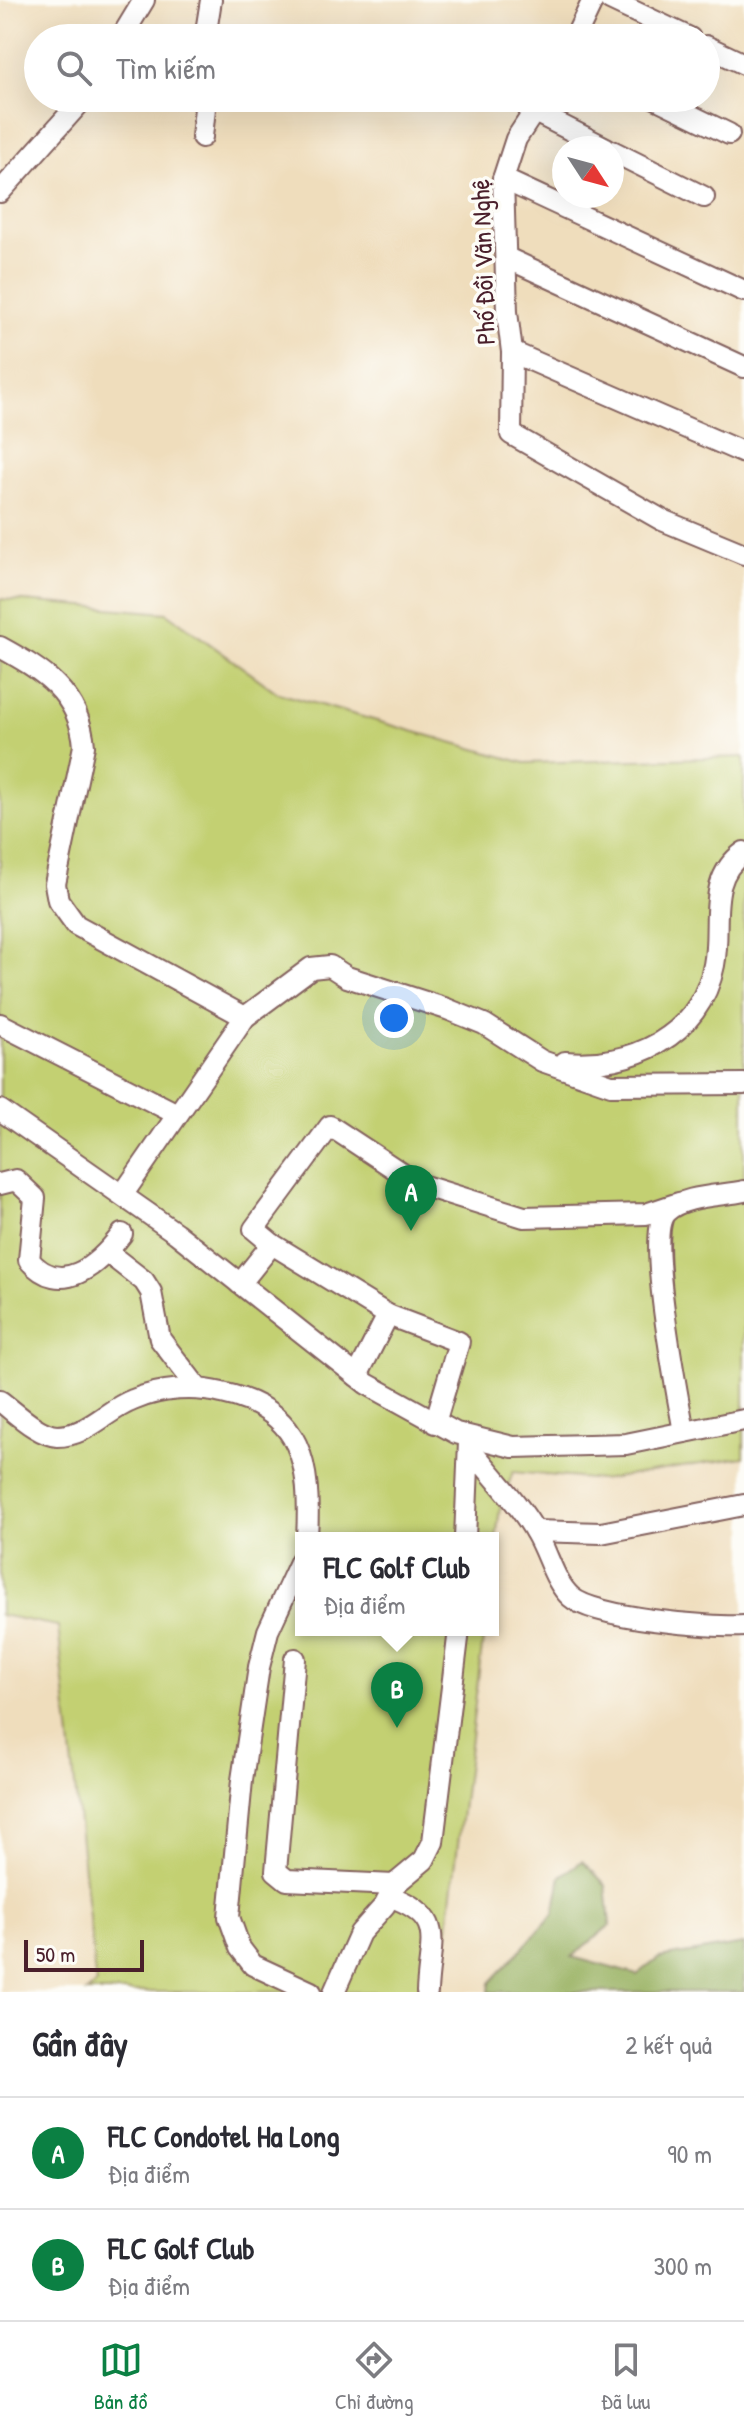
<!DOCTYPE html>
<html lang="vi">
<head>
<meta charset="utf-8">
<style>
  :root { --surface:#fff; --page:#f2f2f3; --text:#2b2b33; --muted:#7c7c81; --line:#e1e1e2; --accent:#0b8043 }
  body { margin:0; font-family:"Patrick Hand",sans-serif; background:var(--page); color:var(--text) }
  .compass { position:absolute; left:552px; top:136px; width:72px; height:72px; border-radius:50%; background:var(--surface); box-shadow:0 8px 32px #0002; rotate:126deg }
  .scale { position:absolute; left:24px; bottom:20px; width:120px; box-sizing:border-box; padding-left:8px; border:4px solid #4a1f2b; border-top:0; font-size:22px; line-height:28px; white-space:nowrap; color:#4a1f2b; -webkit-text-stroke:6px #fdfcf7; paint-order:stroke }
  .you { position:absolute; left:394px; top:1018px; width:28px; height:28px; margin:-20px; border:6px solid #fff; border-radius:50%; background:#1a73e8; box-shadow:0 0 0 12px #1a73e833 }
  .badge { display:grid; place-items:center; width:52px; height:52px; border-radius:50%; background:var(--accent); color:#fff; font-size:26px; font-weight:700 }
  .pin { position:absolute; translate:-50% -66px; filter:drop-shadow(0 2px 4px #0008) }
  .pin::after { content:''; position:absolute; top:42px; width:28px; height:24px; background:inherit; clip-path:polygon(0 0,100% 0,50% 100%) }
  .popup { position:absolute; left:295px; top:1532px; width:204px; height:104px; box-sizing:border-box; display:grid; place-content:center; border-radius:0px; background:var(--surface); filter:drop-shadow(0 2px 6px #0005); font-size:26px; white-space:nowrap; color:var(--muted) }
  .popup b { font-size:30px; color:var(--text) }
  .popup::after { content:''; position:absolute; left:50%; top:100%; margin-left:-16px; border:16px solid transparent; border-top-color:var(--surface) }
  .list { margin:0; padding:0; list-style:none }
  h2 { display:flex; justify-content:space-between; align-items:center; height:104px; margin:0; padding:0 32px; font-size:34px }
  h2 small { font-size:26px; font-weight:400; color:var(--muted) }
  .list li { display:grid; grid-template-columns:52px 1fr auto; gap:24px; align-items:center; box-sizing:border-box; height:112px; padding:0 32px; border-top:2px solid var(--line) }
  .list b { display:block; font-size:30px; white-space:nowrap }
  .list p { margin:0; font-size:26px; white-space:nowrap; color:var(--muted) }
  .list em { font-size:26px; font-style:normal; color:var(--muted) }
  .icon { flex:none; width:44px; height:44px; fill:none; stroke:currentColor; stroke-width:2; stroke-linecap:round; stroke-linejoin:round }
  .map { position:relative; flex:none; width:744px; height:1992px; overflow:hidden }
  .search { position:absolute; background:var(--surface); box-shadow:0 8px 32px #0002; left:24px; right:24px; top:24px; height:88px; display:flex; align-items:center; gap:20px; box-sizing:border-box; padding:0 28px; border-radius:44px; color:var(--muted); font-size:30px }
  .sheet { height:328px; background:var(--surface) }
  nav { display:flex; justify-content:space-around; align-items:center; box-sizing:border-box; height:112px; border-top:2px solid var(--line); background:var(--surface); font-size:22px; color:var(--muted) }
  nav a { display:grid; justify-items:center; gap:4px }
  nav .on { color:var(--accent) }
  .map>svg:first-child { display:block }
</style>
</head>
<body>
<div class="map">
<svg width="744" height="1992" viewBox="0 0 744 1992">
  <rect width="100%" height="100%" fill="#fdfcf7"/>
  <filter id="ink" filterUnits="userSpaceOnUse"><feTurbulence type="fractalNoise" baseFrequency=".0125" numOctaves="2"/><feDisplacementMap in="SourceGraphic" scale="16" xChannelSelector="R" yChannelSelector="G"/><feConvolveMatrix kernelMatrix="1 2 1 2 8 2 1 2 1" color-interpolation-filters="sRGB"/></filter>
  <filter id="wash" filterUnits="userSpaceOnUse"><feTurbulence type="fractalNoise" baseFrequency=".006" numOctaves="4" result="noise"/><feDisplacementMap in="SourceGraphic" scale="32" xChannelSelector="R" yChannelSelector="G"/><feGaussianBlur stdDeviation="1.8" result="paint"/><feColorMatrix in="noise" values="0 0 0 0 0 0 0 0 0 0 0 0 0 0 0 0 0 1.4 0 .05"/><feComposite in="paint" operator="in"/></filter>
  <g filter="url(#wash)">
    <rect width="100%" height="100%" fill="#efddbc"/>
    <path fill="#c3d072" stroke="#86784e" stroke-width="2" d="M0,599L167,613L278,693L525,763L744,757V1457L601,1480L513,1472L500,1508L493,1561V1538H301V1630H484L440,1992H87L96,1984L58,1626L0,1615Z"/>
    <path fill="#9ab264" stroke="#726848" stroke-width="2" d="M582,1861L606,1885L610,1925L572,1957L637,1975L659,1958L744,1944V1992H489L490,1983L554,1914L561,1876Z"/>
  </g>
  <g filter="url(#ink)">
    <g fill="none" stroke-linecap="round" stroke-linejoin="round">
      <defs>
        <g id="minor">
          <path d="M610,0L690,38"/>
          <path d="M121,38L144,0"/>
          <path d="M205,38L211,0"/>
          <path d="M575,38L593,0"/>
          <path d="M706,46L744,64"/>
          <path d="M543,98L516,139L503,179L507,312L512,352L511,434L662,520L744,554"/>
          <path d="M655,98L729,134"/>
          <path d="M535,112L606,148"/>
          <path d="M202,137L206,98"/>
          <path d="M612,151L704,197"/>
          <path d="M503,179L744,291"/>
          <path d="M0,192L84,98"/>
          <path d="M507,258L744,367"/>
          <path d="M512,352L744,453"/>
          <path d="M0,647C42,670 80,693 84,746L55,884L58,900L76,925L245,1017"/>
          <path d="M0,1024L177,1114"/>
          <path d="M565,1062C631,1068 700,1037 714,965C722,923 705,880 744,852"/>
          <path d="M0,1110L176,1233L367,1384L456,1433L513,1447L626,1444L744,1420"/>
          <path d="M0,1184L16,1180L35,1198L29,1260C61,1298 98,1265 122,1234"/>
          <path d="M123,1194L245,1017L311,968L330,966L347,977L447,1009L484,1024L542,1061L611,1085L744,1084"/>
          <path d="M272,1244L388,1315L357,1376"/>
          <path d="M108,1253L144,1281L151,1292L160,1339L196,1386"/>
          <path d="M240,1284L272,1244L254,1229L330,1126L418,1184L524,1217L646,1214L679,1203"/>
          <path d="M388,1315L459,1342L435,1423"/>
          <path d="M0,1401C15,1412 38,1435 57,1436C88,1436 106,1410 133,1400C161,1388 194,1386 222,1393C303,1410 311,1465 307,1538"/>
          <path d="M684,1432C678,1397 645,1232 666,1212C683,1195 722,1196 744,1191"/>
          <path d="M469,1447C491,1475 519,1503 536,1533C548,1553 554,1582 571,1597C594,1618 711,1628 744,1626"/>
          <path d="M535,1531L601,1533L744,1505"/>
          <path d="M465,1538L469,1442"/>
          <path d="M301,1560L268,1631L259,1667L242,1780L229,1917L240,1948L253,1965L311,1992"/>
          <path d="M295,1659L276,1871L287,1880L394,1885L424,1860L433,1842L459,1630"/>
          <path d="M389,1896C448,1917 429,1941 427,1992"/>
          <path d="M334,1992L360,1933L385,1905L394,1885"/>
        </g>
      </defs>
      <use href="#minor" stroke="#84625e" stroke-width="24"/>
      <use href="#minor" stroke="#fff" stroke-width="20"/>
    </g>
  </g>
  <g text-anchor="middle" stroke-width="7" stroke-linejoin="round" paint-order="stroke">
    <g font-size="26" fill="#4a1f2b" stroke="#fdfcf7">
      <text transform="translate(483 262) rotate(-92)" y="9">Phố Đồi Văn Nghệ</text>
    </g>
  </g>
</svg>
<svg class="compass" viewBox="-18 -18 36 36"><path d="M0-13l5 13h-10z" fill="#e53935"/><path d="M0 13l5-13h-10z" fill="#7c7c81"/></svg>
<div class="scale">50 m</div>
<div class="you"></div>
<div class="pin badge" style="left:411px;top:1231px">A</div>
<div class="pin badge" style="left:397px;top:1728px">B</div>
<div class="popup"><b>FLC Golf Club</b>Địa điểm</div>
<div class="search"><svg class="icon" aria-label="search" viewBox="0 0 24 24"><circle cx="10" cy="10" r="6"/><path d="M15 15l6 6"/></svg>Tìm kiếm</div>
</div>
<section class="sheet">
<h2>Gần đây<small>2 kết quả</small></h2>
<ul class="list">
<li><span class="badge">A</span><div><b>FLC Condotel Ha Long</b><p>Địa điểm</p></div><em>90 m</em></li>
<li><span class="badge">B</span><div><b>FLC Golf Club</b><p>Địa điểm</p></div><em>300 m</em></li>
</ul>
</section>
<nav>
<a class="on"><svg class="icon" aria-label="map" viewBox="0 0 24 24"><path d="M3 6l6-2 6 2 6-2v14l-6 2-6-2-6 2zM9 4v14M15 6v14"/></svg>Bản đồ</a>
<a><svg class="icon" aria-label="directions" viewBox="0 0 24 24"><path d="M12 3l9 9-9 9-9-9zM9 14v-3h6M13 9l2 2-2 2"/></svg>Chỉ đường</a>
<a><svg class="icon" aria-label="saved" viewBox="0 0 24 24"><path d="M7 4h10v16l-5-4-5 4z"/></svg>Đã lưu</a>
</nav>
</body>
</html>
